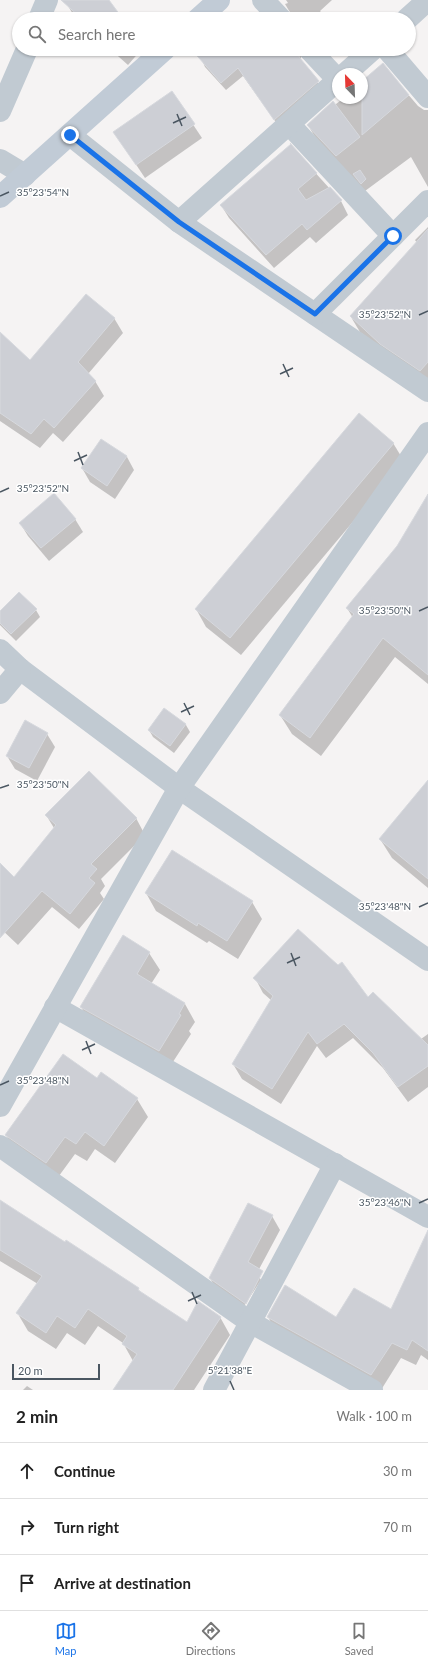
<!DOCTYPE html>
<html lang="en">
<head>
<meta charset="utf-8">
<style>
  :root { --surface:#fff; --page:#f2f2f2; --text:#222; --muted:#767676; --line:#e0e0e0; --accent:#1a73e8 }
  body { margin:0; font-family:Lato,sans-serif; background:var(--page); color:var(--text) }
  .compass { position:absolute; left:332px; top:68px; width:36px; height:36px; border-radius:50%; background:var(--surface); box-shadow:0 1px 3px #0004; rotate:337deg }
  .scale { position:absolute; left:12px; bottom:10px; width:88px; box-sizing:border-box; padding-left:4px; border:2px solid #4a5661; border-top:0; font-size:11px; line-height:14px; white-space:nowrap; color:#4a5661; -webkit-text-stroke:3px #fff; paint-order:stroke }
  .stop { position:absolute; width:12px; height:12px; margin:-9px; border:3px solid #1a73e8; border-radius:50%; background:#fff }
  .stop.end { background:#1a73e8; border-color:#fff; box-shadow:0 1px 4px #0008 }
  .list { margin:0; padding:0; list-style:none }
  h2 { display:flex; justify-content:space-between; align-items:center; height:52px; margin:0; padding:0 16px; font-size:17px }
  h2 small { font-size:13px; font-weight:400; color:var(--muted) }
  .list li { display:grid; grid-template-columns:26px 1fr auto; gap:12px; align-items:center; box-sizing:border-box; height:56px; padding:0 16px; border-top:1px solid var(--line) }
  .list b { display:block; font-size:15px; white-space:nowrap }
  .list em { font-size:13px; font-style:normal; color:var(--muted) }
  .icon { flex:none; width:22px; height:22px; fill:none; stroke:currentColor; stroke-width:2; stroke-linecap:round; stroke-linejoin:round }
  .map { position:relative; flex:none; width:428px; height:1390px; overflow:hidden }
  .search { position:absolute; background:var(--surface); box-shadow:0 1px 3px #0004; left:12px; right:12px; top:12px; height:44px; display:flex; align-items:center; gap:10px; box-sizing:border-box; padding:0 14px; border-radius:22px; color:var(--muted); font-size:15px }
  .sheet { height:220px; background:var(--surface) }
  nav { display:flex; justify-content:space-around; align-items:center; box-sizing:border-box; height:56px; border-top:1px solid var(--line); background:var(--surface); font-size:11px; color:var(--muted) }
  nav a { display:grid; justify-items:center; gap:2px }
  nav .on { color:var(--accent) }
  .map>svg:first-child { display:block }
</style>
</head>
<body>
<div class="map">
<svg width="428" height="1390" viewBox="0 0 428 1390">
  <rect width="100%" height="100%" fill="#f5f3f3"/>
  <g fill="#0003">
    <path d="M73,0H108L121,19H76L68,6Z"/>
    <path d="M286,0H332L320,11L326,19H294L285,4L288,3Z"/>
    <path d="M110,49H141V50L128,65Z"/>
    <path d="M211,49H305L301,55V60L323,90L280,128L243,76L226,90L205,67L201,58Z"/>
    <path d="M323,49H334L329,54Z"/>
    <path d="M383,65L418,106L424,110H428V187L411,157L365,191L315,137L308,125L344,98H362V83Z"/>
    <path d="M172,93L202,138L145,178L115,133Z"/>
    <path d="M291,146L341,201L348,215L316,243L310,237L274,268L229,218L221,205Z"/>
    <path d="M428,227V384L360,332L351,317L417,243L415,240Z"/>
    <path d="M114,318L123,333L88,374L95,381L104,396L63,442L53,433L40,448L0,421V333L30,362Z"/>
    <path d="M101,440L127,457L134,470L115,499L90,482L82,468Z"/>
    <path d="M393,443L404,461L241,655L206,627L196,609Z"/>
    <path d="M428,496V684L395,657L321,756L292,734L280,715L353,618L347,608L398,546Z"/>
    <path d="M75,519L83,532L49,561L28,536L20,523Z"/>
    <path d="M36,610L40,617L16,641L0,625V613Z"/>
    <path d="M164,710L186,725L190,732L174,753L153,737L149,730Z"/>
    <path d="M47,734L55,747L37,781L15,769L7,756Z"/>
    <path d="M428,781V888L392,858L380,839Z"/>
    <path d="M46,815L136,818L145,835L101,879L105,886L100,893L104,899L79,929L52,907L18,945L0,928V864L15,878L54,828Z"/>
    <path d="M146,893L252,902L262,919L238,959L209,941L207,943L156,911Z"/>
    <path d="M149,953L160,970L151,984L185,1004L195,1022L189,1031L191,1034L169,1068L91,1024L81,1007Z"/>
    <path d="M255,978L421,1039L428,1034V1087L408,1102L383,1068L353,1038L326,1058L317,1046L281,1104L242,1079L233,1064L272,1001L263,993Z"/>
    <path d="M97,1079L137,1099L148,1117L115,1163L95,1149L87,1161L75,1154L56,1180L16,1153L6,1135Z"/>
    <path d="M0,1201L138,1289L142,1294L187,1324L220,1317L230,1335L194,1390H123L133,1361L123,1343L98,1326L85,1345L67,1333L56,1349L28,1331L18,1314L38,1284L0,1261Z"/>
    <path d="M272,1216L280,1230L257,1273L261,1280L242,1309L218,1292L210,1278Z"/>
    <path d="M428,1260V1360L421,1355L416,1365L401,1358L381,1390L277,1333L268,1317L337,1319L391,1311Z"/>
    <path d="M27,1386L33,1390H23Z"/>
  </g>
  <g fill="#cdcfd5" stroke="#d7d9de">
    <path d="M61,0H109L123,19H82Z"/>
    <path d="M191,49H295L300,58L319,81L274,120L238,68L221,83Z"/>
    <path d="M383,63L409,95L362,135V81Z"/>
    <path d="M172,91L195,124L136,165L113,132Z"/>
    <path d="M333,101L360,137L336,156L307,125Z"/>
    <path d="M290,143L317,173L298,189L306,200L330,187L342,200L307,230L302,224L266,255L220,205L291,144Z"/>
    <path d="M360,170L366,179L361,184L353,174Z"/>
    <path d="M428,229V362L420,371L380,344L350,316Z"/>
    <path d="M86,294L115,318L78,362L96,381L54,428L44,419L31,434L0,413V332L30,360Z"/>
    <path d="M359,413L394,443L230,638L195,609Z"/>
    <path d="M101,439L127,456L107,486L81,468Z"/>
    <path d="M54,493L76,519L41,548L19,523Z"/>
    <path d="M428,494V675L383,638L310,738L279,715L354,614L346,608L397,546Z"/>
    <path d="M19,592L37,609L11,634L0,623V611Z"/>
    <path d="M164,708L186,724L170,746L148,730Z"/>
    <path d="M25,720L48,733L29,768L6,756Z"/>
    <path d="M89,771L137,818L91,864L97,869L89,878L95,883L70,914L42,891L0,938V863L14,877L56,825L45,815Z"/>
    <path d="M428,780V879L379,839Z"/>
    <path d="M172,850L253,901L227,941L198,923L197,926L145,893Z"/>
    <path d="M298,929L338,965L342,962L368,997L373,992L428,1045V1066L398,1087L373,1053L344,1024L317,1044L308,1032L272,1089L232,1064L273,996L253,978Z"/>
    <path d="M123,935L150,952L137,974L185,1003L179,1014L181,1015L159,1051L80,1007Z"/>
    <path d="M63,1054L97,1078L101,1072L138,1098L104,1146L85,1132L76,1144L65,1137L46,1163L5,1135Z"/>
    <path d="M0,1200L65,1242L66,1240L139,1288L138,1290L187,1322L198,1301L221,1317L173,1390H113L137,1354L122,1344L127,1336L88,1309L75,1328L57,1316L46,1333L16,1313L42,1276L0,1250Z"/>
    <path d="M248,1203L273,1215L248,1262L263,1271L246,1304L209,1278Z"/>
    <path d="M428,1230V1351L412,1340L407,1350L392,1343L371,1375L267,1317L285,1285L336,1317L354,1288L391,1309Z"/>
  </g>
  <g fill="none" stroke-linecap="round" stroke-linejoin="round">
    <g stroke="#c1cad2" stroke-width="22">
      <path d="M263,0L281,19"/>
      <path d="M39,19L47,0"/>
      <path d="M407,19L428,0"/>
      <path d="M309,49L338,80"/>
      <path d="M387,49L428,97"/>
      <path d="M345,74L373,49"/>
      <path d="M0,111L27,49"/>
      <path d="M289,124L393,236"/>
      <path d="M70,135L179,222L428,391"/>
      <path d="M0,160L25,175"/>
      <path d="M179,222L338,80"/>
      <path d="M315,314L428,201"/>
      <path d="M0,650L20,669L179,788L428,960"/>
      <path d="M0,693L20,669"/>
      <path d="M55,1007L428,1217"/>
      <path d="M0,1106L179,788L428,433"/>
      <path d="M0,1146L250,1322L372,1390"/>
      <path d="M214,1390L335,1164"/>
    </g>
    <g stroke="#c1cbd6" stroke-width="22">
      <path d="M198,19L219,0"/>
      <path d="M0,197L165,49"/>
    </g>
  </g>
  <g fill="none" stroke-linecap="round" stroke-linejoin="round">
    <path stroke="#1a73e8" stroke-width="5" d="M70,135L179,222L315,314L393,236"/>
  </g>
  <path fill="none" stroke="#4a5661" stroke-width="1.5" d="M177,114L182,126M173,123L186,117M0,196L9,192M419,315L428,311M283,364L289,377M280,374L293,368M78,452L83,465M74,461L87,455M0,492L9,488M419,611L428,607M184,703L190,715M181,712L194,706M0,788L9,785M419,907L428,903M291,953L296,966M287,963L300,957M86,1041L91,1054M82,1050L95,1044M0,1085L9,1081M419,1203L428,1199M192,1292L197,1304M188,1301L201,1295M230,1381L234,1390"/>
  <g font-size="10" text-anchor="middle" fill="#4a5661" stroke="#fff" stroke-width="3" stroke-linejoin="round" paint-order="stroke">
    <text x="43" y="196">35°23'54"N</text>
    <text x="385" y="318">35°23'52"N</text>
    <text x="43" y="492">35°23'52"N</text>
    <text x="385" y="614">35°23'50"N</text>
    <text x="43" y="788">35°23'50"N</text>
    <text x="385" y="910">35°23'48"N</text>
    <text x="43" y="1084">35°23'48"N</text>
    <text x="385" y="1206">35°23'46"N</text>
    <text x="230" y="1374">5°21'38"E</text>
  </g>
</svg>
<svg class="compass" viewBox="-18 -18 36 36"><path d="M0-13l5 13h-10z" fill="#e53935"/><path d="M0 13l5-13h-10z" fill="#767676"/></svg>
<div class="scale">20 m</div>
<div class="stop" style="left:393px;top:236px"></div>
<div class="stop end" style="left:70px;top:135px"></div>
<div class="search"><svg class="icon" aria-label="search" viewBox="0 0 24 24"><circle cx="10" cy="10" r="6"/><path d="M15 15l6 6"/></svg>Search here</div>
</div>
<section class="sheet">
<h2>2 min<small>Walk · 100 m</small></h2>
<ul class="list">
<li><svg class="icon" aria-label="ahead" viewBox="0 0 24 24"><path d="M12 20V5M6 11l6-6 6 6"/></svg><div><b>Continue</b></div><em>30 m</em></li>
<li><svg class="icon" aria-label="right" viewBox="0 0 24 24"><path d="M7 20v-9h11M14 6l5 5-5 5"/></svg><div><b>Turn right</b></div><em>70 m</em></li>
<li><svg class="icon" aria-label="arrive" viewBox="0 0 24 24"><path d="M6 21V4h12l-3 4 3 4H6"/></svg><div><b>Arrive at destination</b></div></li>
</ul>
</section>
<nav>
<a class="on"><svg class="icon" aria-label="map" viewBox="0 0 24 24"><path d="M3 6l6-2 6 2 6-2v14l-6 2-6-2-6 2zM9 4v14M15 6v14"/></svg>Map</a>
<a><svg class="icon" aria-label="directions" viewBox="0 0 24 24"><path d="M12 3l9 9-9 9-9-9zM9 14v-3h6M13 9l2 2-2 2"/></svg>Directions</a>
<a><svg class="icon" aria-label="saved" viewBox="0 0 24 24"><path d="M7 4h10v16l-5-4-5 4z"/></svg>Saved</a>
</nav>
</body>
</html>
